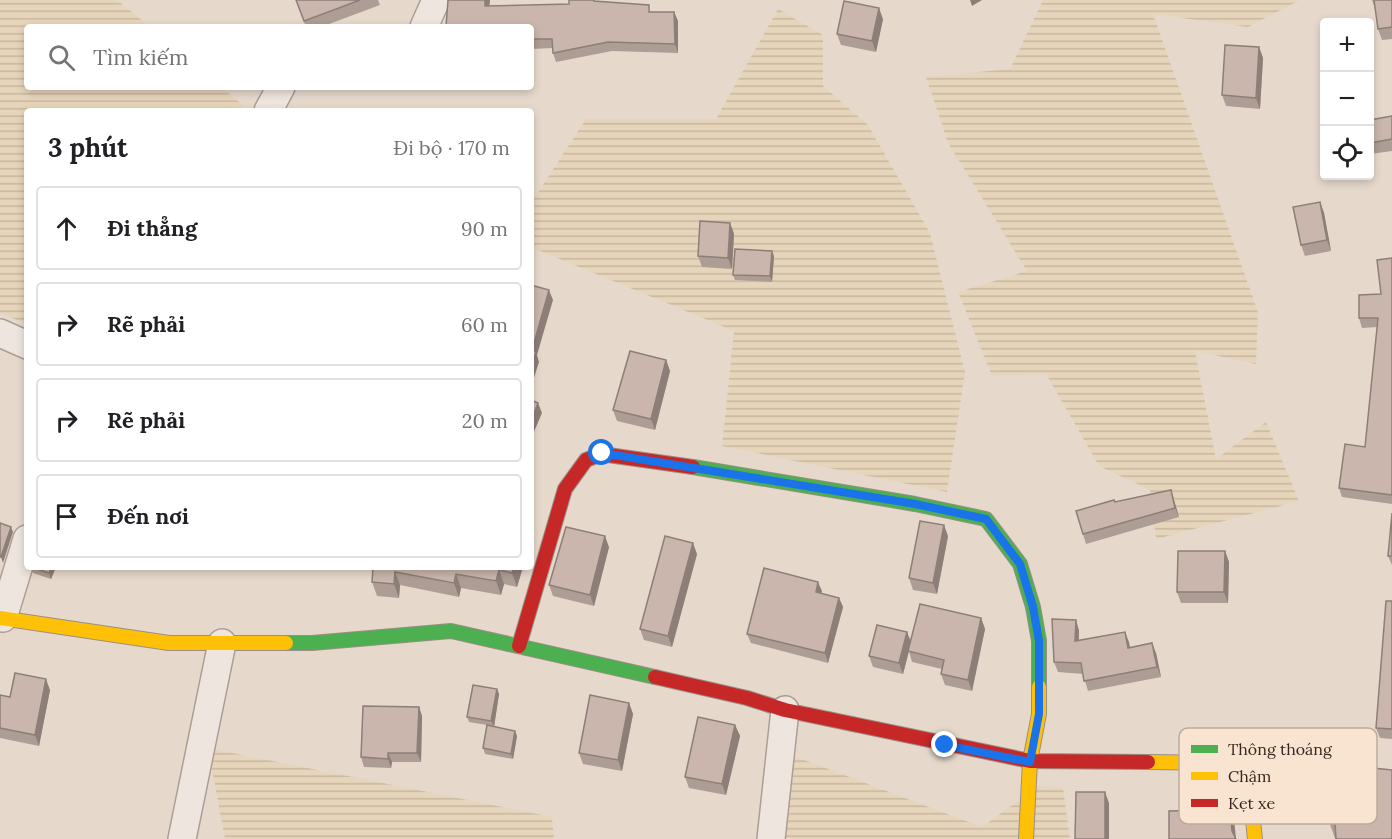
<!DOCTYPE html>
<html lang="vi">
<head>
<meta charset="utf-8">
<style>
  :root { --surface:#fff; --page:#f2f2f2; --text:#202124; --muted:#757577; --line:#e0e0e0 }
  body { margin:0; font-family:Lora,serif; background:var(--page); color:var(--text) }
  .controls { position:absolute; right:18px; top:18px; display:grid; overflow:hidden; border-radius:6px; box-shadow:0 3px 9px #0003 }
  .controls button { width:54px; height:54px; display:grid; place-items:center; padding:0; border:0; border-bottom:2px solid var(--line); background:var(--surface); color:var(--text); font:30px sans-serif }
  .stop { position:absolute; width:18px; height:18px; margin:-14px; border:4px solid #1a73e8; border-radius:50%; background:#fff }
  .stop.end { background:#1a73e8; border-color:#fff; box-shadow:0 2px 6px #0008 }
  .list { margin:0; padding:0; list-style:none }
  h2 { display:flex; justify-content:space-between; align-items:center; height:78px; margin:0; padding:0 24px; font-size:26px }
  h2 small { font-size:20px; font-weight:400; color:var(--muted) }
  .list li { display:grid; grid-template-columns:39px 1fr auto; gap:18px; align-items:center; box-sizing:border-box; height:84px; margin:0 12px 12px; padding:0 12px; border:2px solid var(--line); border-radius:6px }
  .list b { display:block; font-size:22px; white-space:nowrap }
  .list em { font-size:20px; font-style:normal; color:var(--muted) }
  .icon { flex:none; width:33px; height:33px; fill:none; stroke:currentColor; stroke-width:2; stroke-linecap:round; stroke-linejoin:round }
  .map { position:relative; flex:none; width:1392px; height:839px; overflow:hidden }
  .search { position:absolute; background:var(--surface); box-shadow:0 3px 9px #0003; left:24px; top:24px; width:510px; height:66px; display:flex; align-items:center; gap:15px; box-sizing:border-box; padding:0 21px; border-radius:6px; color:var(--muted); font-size:22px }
  .panel { position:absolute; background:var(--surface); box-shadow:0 3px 9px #0003; left:24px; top:108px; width:510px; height:462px; border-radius:6px }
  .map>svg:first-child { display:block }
</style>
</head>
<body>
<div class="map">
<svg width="1392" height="839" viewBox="0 0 1392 839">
  <defs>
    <pattern id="farmland-rules" width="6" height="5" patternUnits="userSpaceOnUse" patternTransform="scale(1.5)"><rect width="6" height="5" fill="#e7d5bb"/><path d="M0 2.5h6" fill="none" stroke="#c7b7a0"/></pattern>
  </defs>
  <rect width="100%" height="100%" fill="#e6d9cc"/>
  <g fill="url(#farmland-rules)">
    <path d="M0,0H117L150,27H27V87H221L243,105L240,111H27V324L0,313Z"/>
    <path d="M1043,0H1300L1248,27L1153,14L1258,312L1256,364L1195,351L1216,459L1266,422L1299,501L1156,539L1150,490L1099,466L1046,374L992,376L958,292L1027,271L948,143L926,77L1010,69Z"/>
    <path d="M778,9L823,35V86L868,125L930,233L965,372L947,492L722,446L734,331L531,247V203L586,119H716Z"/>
    <path d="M208,748L552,817L554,839H225Z"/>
    <path d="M778,750L982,827L1038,786L1063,788L1070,839H768Z"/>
  </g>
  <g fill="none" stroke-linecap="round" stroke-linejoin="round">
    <defs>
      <g id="street">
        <path d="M424,27L436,0"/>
        <path d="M268,111L281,87"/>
        <path d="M0,333L27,345"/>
        <path d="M3,618L27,539"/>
        <path d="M182,839L222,643"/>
        <path d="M771,839L785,710"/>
      </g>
      <g id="fast">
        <path d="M693,467L915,504L986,519L1020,564L1033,607L1039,641V687"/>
        <path d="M286,643H312L451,631L655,677"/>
      </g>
      <g id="slow">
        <path d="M0,618L169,643H286"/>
        <path d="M1148,762L1226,763L1240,766L1248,773L1255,839"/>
        <path d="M1026,839L1030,761L1039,714V687"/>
      </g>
      <g id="jam">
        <path d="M519,646L565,489L586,460L601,454L693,467"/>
        <path d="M655,677L747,698L785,710L1030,761L1148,762"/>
      </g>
    </defs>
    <use href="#street" stroke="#ab9e95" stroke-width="30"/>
    <use href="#fast" stroke="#9b8e85" stroke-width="16"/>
    <use href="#slow" stroke="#9b8e85" stroke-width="16"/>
    <use href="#jam" stroke="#9b8e85" stroke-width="16"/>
    <use href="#street" stroke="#eee6de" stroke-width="27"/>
    <use href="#fast" stroke="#4caf50" stroke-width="14"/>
    <use href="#slow" stroke="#ffc107" stroke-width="14"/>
    <use href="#jam" stroke="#c62828" stroke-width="14"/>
  </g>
  <g fill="#ae9d94">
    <path d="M296,0H378L380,5L321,27H306Z"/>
    <path d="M448,0H490L489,6L569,4L596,2L652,12H674L678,21V53L612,51L556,62L553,53V48L531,49V27Z"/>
    <path d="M1372,0H1392V39L1382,40L1378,29L1375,9Z"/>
    <path d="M883,19L876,52L841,45L837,34Z"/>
    <path d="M1259,47L1263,58L1260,109L1226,106L1222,95Z"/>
    <path d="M1392,116V151L1370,154V120Z"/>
    <path d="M1320,202L1324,213L1331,251L1305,256L1301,245Z"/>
    <path d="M730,223L734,234L732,269L702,267L698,256Z"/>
    <path d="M774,256L772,282L735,280L733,275Z"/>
    <path d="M1392,258V504L1342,497L1339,488L1365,447L1377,327L1362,328L1359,318L1381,294Z"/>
    <path d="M666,360L670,371L655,430L617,421L613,410Z"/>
    <path d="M1171,490L1179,517L1086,544L1083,534L1115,502Z"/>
    <path d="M1392,513V565L1388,556Z"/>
    <path d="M948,536L937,594L913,590L909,578Z"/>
    <path d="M609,547L594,606L553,596L549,585Z"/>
    <path d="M1225,551L1229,562L1228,603H1181L1177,592Z"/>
    <path d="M697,554L672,647L644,640L640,629Z"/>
    <path d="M31,567H56L51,579L33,573Z"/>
    <path d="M373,567H523L517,587L504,584L501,595L461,588L459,597L400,585L399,598L377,596L372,582Z"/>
    <path d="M822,591L821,593L839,598L843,607L828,663L751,643L747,634Z"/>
    <path d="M1392,601V739L1380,738L1376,728Z"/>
    <path d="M981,618L985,629L972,691L945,685L941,674L942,669L912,662L909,651L903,674L873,667L869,656L907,632L911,642Z"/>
    <path d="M1076,620L1079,631V640L1125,632L1130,648L1156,653L1161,677L1088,691L1083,674L1058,672L1054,662Z"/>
    <path d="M497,689L499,694L494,727L517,736L513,759L485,754L483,748L487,725L469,722L467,717Z"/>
    <path d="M50,690L39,746L0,738V695L10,697Z"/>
    <path d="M629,703L633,714L622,771L583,764L579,753Z"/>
    <path d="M419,707L422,716L421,762H392L391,768L364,767L361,757Z"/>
    <path d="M735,725L740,736L726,795L689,788L685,777Z"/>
    <path d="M1392,770L1336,838H1335L1329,822Z"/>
  </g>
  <g fill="#8d7f78">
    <path d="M485,0H490L488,15L485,6Z"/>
    <path d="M970,0H982L972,6Z"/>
    <path d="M879,8L883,19L876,52L872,41Z"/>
    <path d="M674,12L678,21V53L675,44Z"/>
    <path d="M1259,47L1263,58L1260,109L1256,98Z"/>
    <path d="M1320,202L1324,213L1331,251L1327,240Z"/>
    <path d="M730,223L734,234L732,269L728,258Z"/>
    <path d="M772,251L774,256L772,282L770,276Z"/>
    <path d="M549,290L553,300L537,355L539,362L531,387L532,350Z"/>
    <path d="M666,360L670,371L655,430L651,419Z"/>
    <path d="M538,403L542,413L533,434L531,428V421Z"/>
    <path d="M1171,490L1174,500L1179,517L1175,508Z"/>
    <path d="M531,521L534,529L531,538Z"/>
    <path d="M944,525L948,536L937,594L933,583Z"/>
    <path d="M11,527L13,532L3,563L1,557Z"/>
    <path d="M605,536L609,547L594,606L590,595Z"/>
    <path d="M693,543L697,554L672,647L668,636Z"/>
    <path d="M1225,551L1229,562L1228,603L1224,592Z"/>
    <path d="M52,567H56L51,579L49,573Z"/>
    <path d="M514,567H523L517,587L512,573Z"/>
    <path d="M499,570L504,584L501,595L496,581Z"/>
    <path d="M395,572L400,585L399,598L394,584Z"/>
    <path d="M456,574L461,588L459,597L454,583Z"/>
    <path d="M818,582L822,591L819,601L816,592Z"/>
    <path d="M839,598L843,607L828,663L825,653Z"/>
    <path d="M981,618L985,629L972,691L968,680Z"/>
    <path d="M1076,620L1079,631L1078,651L1075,641Z"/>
    <path d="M907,632L911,643L903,674L899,663Z"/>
    <path d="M1125,632L1129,642L1132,659L1128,648Z"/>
    <path d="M1152,643L1156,653L1161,677L1157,667Z"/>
    <path d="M46,679L50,690L39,746L35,735Z"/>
    <path d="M497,689L499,694L494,727L491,721Z"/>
    <path d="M629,703L633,714L622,771L618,760Z"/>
    <path d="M419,707L422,716L421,762L417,753Z"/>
    <path d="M735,725L740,736L726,795L722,784Z"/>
    <path d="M515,731L517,736L513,759L511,754Z"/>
    <path d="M388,753L392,762L391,768L388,759Z"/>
    <path d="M1105,792L1109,803V839H1105Z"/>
    <path d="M1229,798L1233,809L1236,839L1232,831Z"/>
  </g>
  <g fill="#cab6ac" stroke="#8d7f78" stroke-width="1.5">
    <path d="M296,0H360L304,21Z"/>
    <path d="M448,0H485V6L569,4V0H594V1L649,5V12H674L675,44L608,42L553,53L552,39H531V27H446Z"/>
    <path d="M1374,0H1392V27L1378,29Z"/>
    <path d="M844,1L879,8L872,41L837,34Z"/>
    <path d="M1225,45L1259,47L1256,98L1222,95Z"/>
    <path d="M1392,116V139L1370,143V120Z"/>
    <path d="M1320,202L1327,240L1301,245L1293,207Z"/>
    <path d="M700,221L730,223L728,258L698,256Z"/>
    <path d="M735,249L772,251L770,276L733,275Z"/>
    <path d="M1392,258V495L1339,488L1345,444L1365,447L1378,318H1359V295L1381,294L1377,260Z"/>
    <path d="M531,285L549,290L532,350L536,352L531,366Z"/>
    <path d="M630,351L666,360L651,419L613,410Z"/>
    <path d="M531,400L538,403L531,421Z"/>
    <path d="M1171,490L1175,508L1083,534L1076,511L1114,500L1115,502Z"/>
    <path d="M1392,513V556H1388Z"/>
    <path d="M920,521L944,525L933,583L909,578Z"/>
    <path d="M0,523L11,527L1,557H0Z"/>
    <path d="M566,527L605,536L590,595L549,585Z"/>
    <path d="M665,536L693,543L668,636L640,629Z"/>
    <path d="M1178,551H1225L1224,592H1177Z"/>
    <path d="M31,567H52L49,573Z"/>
    <path d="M373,567H514L512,573L499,570L496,581L456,574L454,583L395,572L394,584L372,582Z"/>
    <path d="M764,568L818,582L816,592L839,598L825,653L747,634Z"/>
    <path d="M1386,601H1392V729L1376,728Z"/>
    <path d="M920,604L981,618L968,680L941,674L944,660L908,651Z"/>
    <path d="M1052,619L1076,620L1075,641L1125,632L1128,648L1152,643L1157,667L1084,681L1081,663L1054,662Z"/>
    <path d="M877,625L907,632L899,663L869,656Z"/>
    <path d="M15,673L46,679L35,735L0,728V695L10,697Z"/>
    <path d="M473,685L497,689L491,721L467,717Z"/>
    <path d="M590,695L629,703L618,760L579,753Z"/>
    <path d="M363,706L419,707L417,753H388V759L361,757Z"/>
    <path d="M698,717L735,725L722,784L685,777Z"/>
    <path d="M487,725L515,731L511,754L483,748Z"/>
    <path d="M1336,764L1392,770V839H1336L1335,823L1329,822Z"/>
    <path d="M1076,792H1105V839H1075Z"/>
    <path d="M1209,798H1229L1232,831L1236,839H1169V811L1209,810Z"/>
  </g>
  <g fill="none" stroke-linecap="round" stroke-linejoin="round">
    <path stroke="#1a73e8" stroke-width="8" d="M602,453L915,504L986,519L1020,564L1033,607L1039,641V714L1030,762L945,745"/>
  </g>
  <rect x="1179" y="728" width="198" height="96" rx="9" fill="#f8e4d1" stroke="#bfaa9b" stroke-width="1.5"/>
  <rect x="1191" y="745" width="27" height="8" fill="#4caf50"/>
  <rect x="1191" y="772" width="27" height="8" fill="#ffc107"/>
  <rect x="1191" y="799" width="27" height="8" fill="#c62828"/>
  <g font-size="16" fill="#3b241c">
    <text x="1228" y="755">Thông thoáng</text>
    <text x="1228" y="782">Chậm</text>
    <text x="1228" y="809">Kẹt xe</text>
  </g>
</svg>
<div class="controls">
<button>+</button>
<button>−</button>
<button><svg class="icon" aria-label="locate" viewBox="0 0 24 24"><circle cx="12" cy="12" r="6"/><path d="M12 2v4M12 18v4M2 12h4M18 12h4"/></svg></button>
</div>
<div class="stop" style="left:602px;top:453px"></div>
<div class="stop end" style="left:945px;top:745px"></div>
<div class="search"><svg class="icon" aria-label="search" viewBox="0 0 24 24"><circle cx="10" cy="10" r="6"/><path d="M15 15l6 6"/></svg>Tìm kiếm</div>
<section class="panel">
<h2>3 phút<small>Đi bộ · 170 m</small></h2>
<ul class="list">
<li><svg class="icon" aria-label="ahead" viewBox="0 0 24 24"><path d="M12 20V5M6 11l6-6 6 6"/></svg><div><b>Đi thẳng</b></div><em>90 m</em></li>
<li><svg class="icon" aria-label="right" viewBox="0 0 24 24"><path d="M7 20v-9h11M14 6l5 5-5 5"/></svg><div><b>Rẽ phải</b></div><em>60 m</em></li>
<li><svg class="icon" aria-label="right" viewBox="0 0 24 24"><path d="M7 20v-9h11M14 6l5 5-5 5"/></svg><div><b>Rẽ phải</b></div><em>20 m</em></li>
<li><svg class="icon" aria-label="arrive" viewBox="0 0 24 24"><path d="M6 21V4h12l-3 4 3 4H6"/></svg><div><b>Đến nơi</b></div></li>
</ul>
</section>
</div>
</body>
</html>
